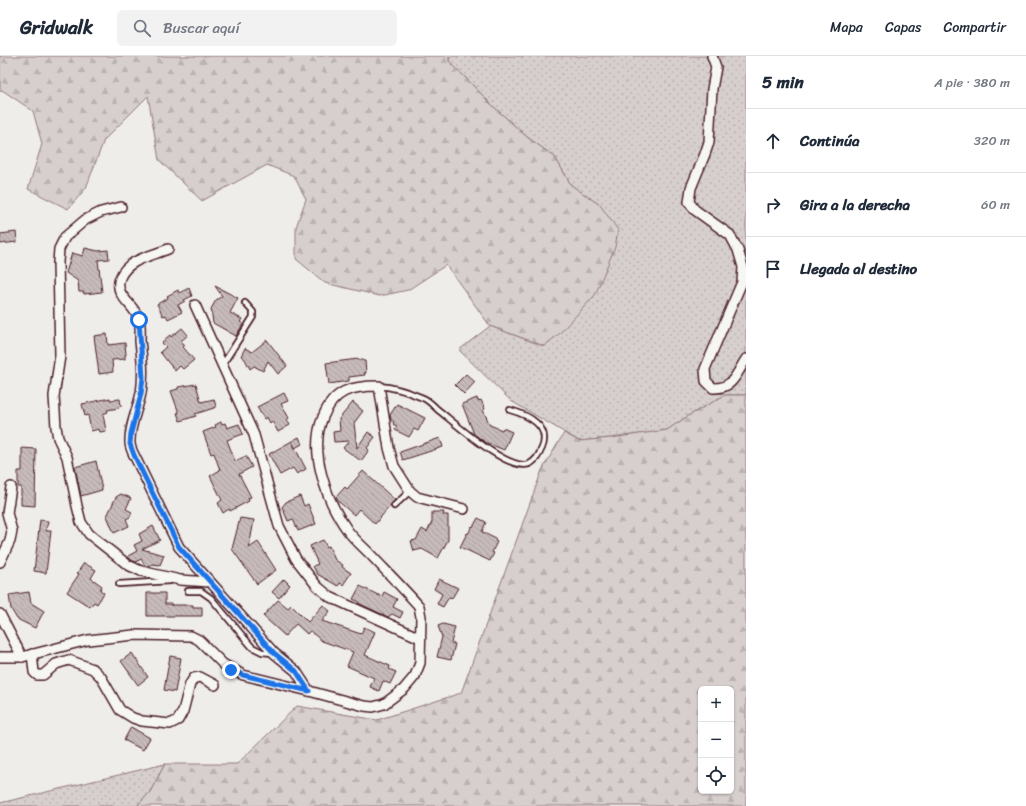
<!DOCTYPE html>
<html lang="es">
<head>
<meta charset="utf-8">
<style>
  :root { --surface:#fff; --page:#f2f2f3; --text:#1f2937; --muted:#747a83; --line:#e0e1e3 }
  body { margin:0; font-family:Sriracha,sans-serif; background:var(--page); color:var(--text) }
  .controls { position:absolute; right:12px; bottom:12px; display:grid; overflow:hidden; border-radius:6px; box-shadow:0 1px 3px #0004 }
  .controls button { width:36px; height:36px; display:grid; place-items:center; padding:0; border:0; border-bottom:1px solid var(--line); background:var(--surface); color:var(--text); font:20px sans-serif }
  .stop { position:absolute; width:12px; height:12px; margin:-9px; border:3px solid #1a73e8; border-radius:50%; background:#fff }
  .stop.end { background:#1a73e8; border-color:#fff; box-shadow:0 1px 4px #0008 }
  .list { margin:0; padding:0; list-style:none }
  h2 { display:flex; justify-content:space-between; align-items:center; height:52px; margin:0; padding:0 16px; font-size:17px }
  h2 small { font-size:13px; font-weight:400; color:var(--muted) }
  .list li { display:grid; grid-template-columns:26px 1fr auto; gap:12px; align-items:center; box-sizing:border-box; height:64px; padding:0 16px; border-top:1px solid var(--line) }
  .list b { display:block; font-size:15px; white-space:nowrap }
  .list em { font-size:13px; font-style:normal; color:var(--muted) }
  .icon { flex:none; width:22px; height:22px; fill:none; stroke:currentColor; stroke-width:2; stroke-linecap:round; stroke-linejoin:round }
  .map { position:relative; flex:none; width:746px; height:750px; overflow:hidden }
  header { display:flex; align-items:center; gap:24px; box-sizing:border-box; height:56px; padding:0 20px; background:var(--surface); border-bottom:1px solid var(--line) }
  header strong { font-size:19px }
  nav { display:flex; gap:22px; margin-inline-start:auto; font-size:14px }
  .search { width:280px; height:36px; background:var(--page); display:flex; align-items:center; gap:10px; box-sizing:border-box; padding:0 14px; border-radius:6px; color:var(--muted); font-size:15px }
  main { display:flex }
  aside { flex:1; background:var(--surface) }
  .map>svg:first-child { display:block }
</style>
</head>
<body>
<header>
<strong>Gridwalk</strong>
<div class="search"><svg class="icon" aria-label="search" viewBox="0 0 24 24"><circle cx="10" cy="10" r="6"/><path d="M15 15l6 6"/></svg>Buscar aquí</div>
<nav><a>Mapa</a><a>Capas</a><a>Compartir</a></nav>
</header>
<main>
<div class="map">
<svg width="746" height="750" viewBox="0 0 746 750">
  <defs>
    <pattern id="grass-dots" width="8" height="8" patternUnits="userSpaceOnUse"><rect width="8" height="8" fill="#d7cfce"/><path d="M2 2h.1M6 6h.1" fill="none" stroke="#bab1b1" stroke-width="1.8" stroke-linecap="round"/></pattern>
    <pattern id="forest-firs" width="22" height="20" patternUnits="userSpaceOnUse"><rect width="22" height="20" fill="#d7cfce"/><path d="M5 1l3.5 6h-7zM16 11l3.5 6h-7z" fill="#bab1b1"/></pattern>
    <pattern id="building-back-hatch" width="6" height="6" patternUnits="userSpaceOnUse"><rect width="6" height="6" fill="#c6babb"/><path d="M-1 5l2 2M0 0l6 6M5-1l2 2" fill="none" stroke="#ac9fa1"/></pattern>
  </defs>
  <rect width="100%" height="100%" fill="#efedea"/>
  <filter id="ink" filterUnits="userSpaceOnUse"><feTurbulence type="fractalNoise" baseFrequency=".025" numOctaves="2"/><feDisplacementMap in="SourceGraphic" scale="8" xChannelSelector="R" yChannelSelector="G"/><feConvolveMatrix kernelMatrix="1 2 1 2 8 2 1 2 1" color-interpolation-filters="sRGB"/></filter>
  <g filter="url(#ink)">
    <g fill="url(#grass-dots)" stroke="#90777c">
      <path d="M449,0H746V339H725L688,360L667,374L611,382L579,385L511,345L459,294L490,270L544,290L600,149L571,129L555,101L527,81L494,51L449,5Z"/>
      <path d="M165,708L150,736L137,750H0V747Z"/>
    </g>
    <g fill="url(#forest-firs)" stroke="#90777c" fill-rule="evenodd">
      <path d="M0,0H449V5L494,51L527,81L555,101L571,129L600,149L618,174L615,191L595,239L559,278L544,290L490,270L446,209L408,234L380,240L325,227L296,203V171L306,143L294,120L267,109L202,145L159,104L148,40L104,84L86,132L68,153L28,133L42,88L33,55L2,34L0,35Z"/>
      <path d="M725,339H746V750H137L150,736L165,708H237L297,650L377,664L461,637L542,414L564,377L579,385L611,382L667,374L688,360ZM701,633H731V735H701Z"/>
    </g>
    <g fill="url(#building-back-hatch)" stroke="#4a1f2b">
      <path d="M16,176L17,186L0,188V178Z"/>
      <path d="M85,192L98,195L108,194L109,203L98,204L102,236L84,238V236H79L78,225L66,217L72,197L83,200Z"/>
      <path d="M215,230L238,242L230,257L242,263L240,266L243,268L236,280L213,267L211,253L216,244L222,240Z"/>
      <path d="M189,232L192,240L184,244L185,245L178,249L182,256L168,263L166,259L163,260L157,248L168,242L167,240L178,234L179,237Z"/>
      <path d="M182,272L188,279L181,285L185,289L183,291L194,304L183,313L180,310L175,315L160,296L166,291L162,287L165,285L164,284L170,279L171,281Z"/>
      <path d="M107,278L108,289L125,287L126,299H125V303L112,304L113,316L99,318L94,280Z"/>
      <path d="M267,284L287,310L278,318L268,305L263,315L254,310L250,313L245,303L241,300L245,292L252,296Z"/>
      <path d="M358,303V304H363V305H365L366,317H364L365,319L349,321V325L329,328L326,307Z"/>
      <path d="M466,318L475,326L464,338L455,329Z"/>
      <path d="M196,328L201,346L214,343L216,351H214V352L195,358L196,360L180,365L177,357H179L171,335L178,333V331Z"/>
      <path d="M284,337L288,345L281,348L289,362L287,364L290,369L278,376L272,365L270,367L267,361L264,363L257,351Z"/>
      <path d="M110,342V344L120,343L121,350L118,351L119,352L107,354L108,356L103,358L106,375L100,376L99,373L91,375L88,359L85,360L82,348Z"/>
      <path d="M477,342L478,345L481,344L485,353L483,354L490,369L502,374L503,372L512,376L504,394L485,386L474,378L462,348Z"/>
      <path d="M353,346L363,355L354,367L357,392L368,376L375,381L367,392L369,394L361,405L343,392L349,385L334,386L333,376L340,375L339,363Z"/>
      <path d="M397,348L425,362L418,375L414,373L409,381L395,374L397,370L393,368L394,366L391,364L390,359Z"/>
      <path d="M221,366L222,368L225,367L227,372L239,368L243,378L227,384L235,405L246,400L252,411L239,418L251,441L248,442L249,445L230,455L229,453L223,457L218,447L222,444L210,420L220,414L214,397L211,398L203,376L216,371L215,369Z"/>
      <path d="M299,381L302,388L295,392L292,386L306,413L297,418L293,412L280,419L269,398Z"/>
      <path d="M440,382L443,391L403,404L400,396Z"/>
      <path d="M22,392L36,393L35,450L21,449V431H18V415H22Z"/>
      <path d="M96,405L102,434L81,440L75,411Z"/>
      <path d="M363,415L395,444L375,468L359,453L354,459L338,445L336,441L345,431L347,433Z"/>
      <path d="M121,438L131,442L126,453L132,456L130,461L126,463L129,470L114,477L107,460L116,441Z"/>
      <path d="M300,440L304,450L308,448L316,468L298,475L293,463L288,465L282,451L286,446Z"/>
      <path d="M432,456H444L443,459H448V484L438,502L422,493L414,495L411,485L416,484L422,473L427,476L432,466Z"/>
      <path d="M240,462L254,464L249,492L258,486L276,514L257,528L232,493Z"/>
      <path d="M478,462L486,466L482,476L496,483L495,485L497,486L492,496L494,497L490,505L460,491L467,477L468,478L472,470L473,471Z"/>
      <path d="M40,464L48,465L46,475H51L46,517L34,515Z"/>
      <path d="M153,470L160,484L142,493L164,499L160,509L153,508L148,510H145L141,503L136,506L131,504L128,500L137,495L134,489L142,485L139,478Z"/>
      <path d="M323,484L327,491L329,490L335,504L343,509L342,511L351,517L343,529L340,527L338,530L317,518L313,510L318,508L310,490Z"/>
      <path d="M84,507L96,514L91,522L102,530L100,534L104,537L97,548L94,546L90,551L67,536L79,518L77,517Z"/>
      <path d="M284,523L290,529L279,542L272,536Z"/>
      <path d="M439,523L458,532L452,542L449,541L443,551L437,548L442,538L434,533Z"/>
      <path d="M360,530L378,539L382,540L384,536L397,543L393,551L403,556L400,562L392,558L388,561L358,547L359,546L353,543Z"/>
      <path d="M29,536L31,547L44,555L35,572L17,563L11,553L9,539Z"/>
      <path d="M147,537H165V548H172L171,549H193V551H202V560H147Z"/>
      <path d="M278,544L288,552L291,549L308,566L323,549L330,555L322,565L361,578L364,571L375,576L365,599L390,610L389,613L396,616L390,628L383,625L379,635L370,631L374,622L347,610L353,596L322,585L310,575L307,578L296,568L285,580L263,560Z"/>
      <path d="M443,568L455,571L451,587L455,588L451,604L437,601L442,581L438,570Z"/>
      <path d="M132,597L148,621L138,629L121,605Z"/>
      <path d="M170,600L181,602L175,636L164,634Z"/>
      <path d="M131,671L150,682L143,694L124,684Z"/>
    </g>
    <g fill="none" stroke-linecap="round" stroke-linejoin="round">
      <defs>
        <g id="lane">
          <path d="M223,308L253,261V256L245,247"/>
          <path d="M379,330C393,331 409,336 423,342C428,344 433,349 437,353C454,366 508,416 529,408C536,405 539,399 542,392C551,370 528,359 510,354"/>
          <path d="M394,450L410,435"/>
          <path d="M119,528L170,525"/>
          <path d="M188,535H201L211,542L252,591L262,596L273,597"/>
        </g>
        <g id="street">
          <path d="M712,0L716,11L712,33L709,86L705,98L691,132L689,146L695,154L730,179L738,194L743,211L742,226L705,313L706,325L713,332C733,333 736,318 746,303"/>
          <path d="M121,151L101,156L85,164L65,181L59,193L58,206L60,300L54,340L56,371L58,382L67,401L77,450L81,466L89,478L128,509L141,515L180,524L210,526"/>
          <path d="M168,193C152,200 127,203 120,222C113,240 135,248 139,264C141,270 140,278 140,285C142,302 144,319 141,337C138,353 129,370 130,387C130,391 132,395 134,399L179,491L274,597L296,615L309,635"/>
          <path d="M195,249L254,379L279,470L296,503L317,530L330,541L420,582"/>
          <path d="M0,506L10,485L12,475L7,457L11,431"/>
          <path d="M0,558L22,601"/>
          <path d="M32,598L34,616L37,619H43L56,608L69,604L93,613L101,621L120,654L133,662L142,665L170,668L178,664L183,655L190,628L194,622L200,621L215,629"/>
          <path d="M0,601H22L88,584L134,579L191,580L199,584L223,608L243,619L309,635L364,650L373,651L384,648L404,633L415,620L420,607L421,561L419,550C403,532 386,515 369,497C362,490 354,483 348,475C327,446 308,396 323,361C334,334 351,330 379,330L389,392L394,410L410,435L417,441L464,453"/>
        </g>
      </defs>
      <use href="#lane" stroke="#4a1f2b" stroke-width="8"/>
      <use href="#street" stroke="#4a1f2b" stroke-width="12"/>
      <use href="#lane" stroke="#f6f6f2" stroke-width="4.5"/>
      <use href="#street" stroke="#f6f6f2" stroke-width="9"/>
    </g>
  </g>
  <g fill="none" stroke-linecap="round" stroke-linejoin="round" filter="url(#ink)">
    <path stroke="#1a73e8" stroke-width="5" d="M139,264L143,322L141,338L131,377L130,388L134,399L179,491L274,597L296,615L309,635L243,619L231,614"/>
  </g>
</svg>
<div class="controls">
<button>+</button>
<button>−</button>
<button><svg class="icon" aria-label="locate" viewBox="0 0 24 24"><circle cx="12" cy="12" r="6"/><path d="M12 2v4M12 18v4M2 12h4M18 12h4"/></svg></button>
</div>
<div class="stop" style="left:139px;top:264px"></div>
<div class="stop end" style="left:231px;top:614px"></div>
</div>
<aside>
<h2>5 min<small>A pie · 380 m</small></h2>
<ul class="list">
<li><svg class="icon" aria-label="ahead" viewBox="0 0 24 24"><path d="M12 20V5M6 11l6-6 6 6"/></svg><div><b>Continúa</b></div><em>320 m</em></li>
<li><svg class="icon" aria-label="right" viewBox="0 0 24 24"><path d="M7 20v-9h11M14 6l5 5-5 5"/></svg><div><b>Gira a la derecha</b></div><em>60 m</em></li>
<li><svg class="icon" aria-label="arrive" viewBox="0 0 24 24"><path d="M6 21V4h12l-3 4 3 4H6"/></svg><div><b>Llegada al destino</b></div></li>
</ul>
</aside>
</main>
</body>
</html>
